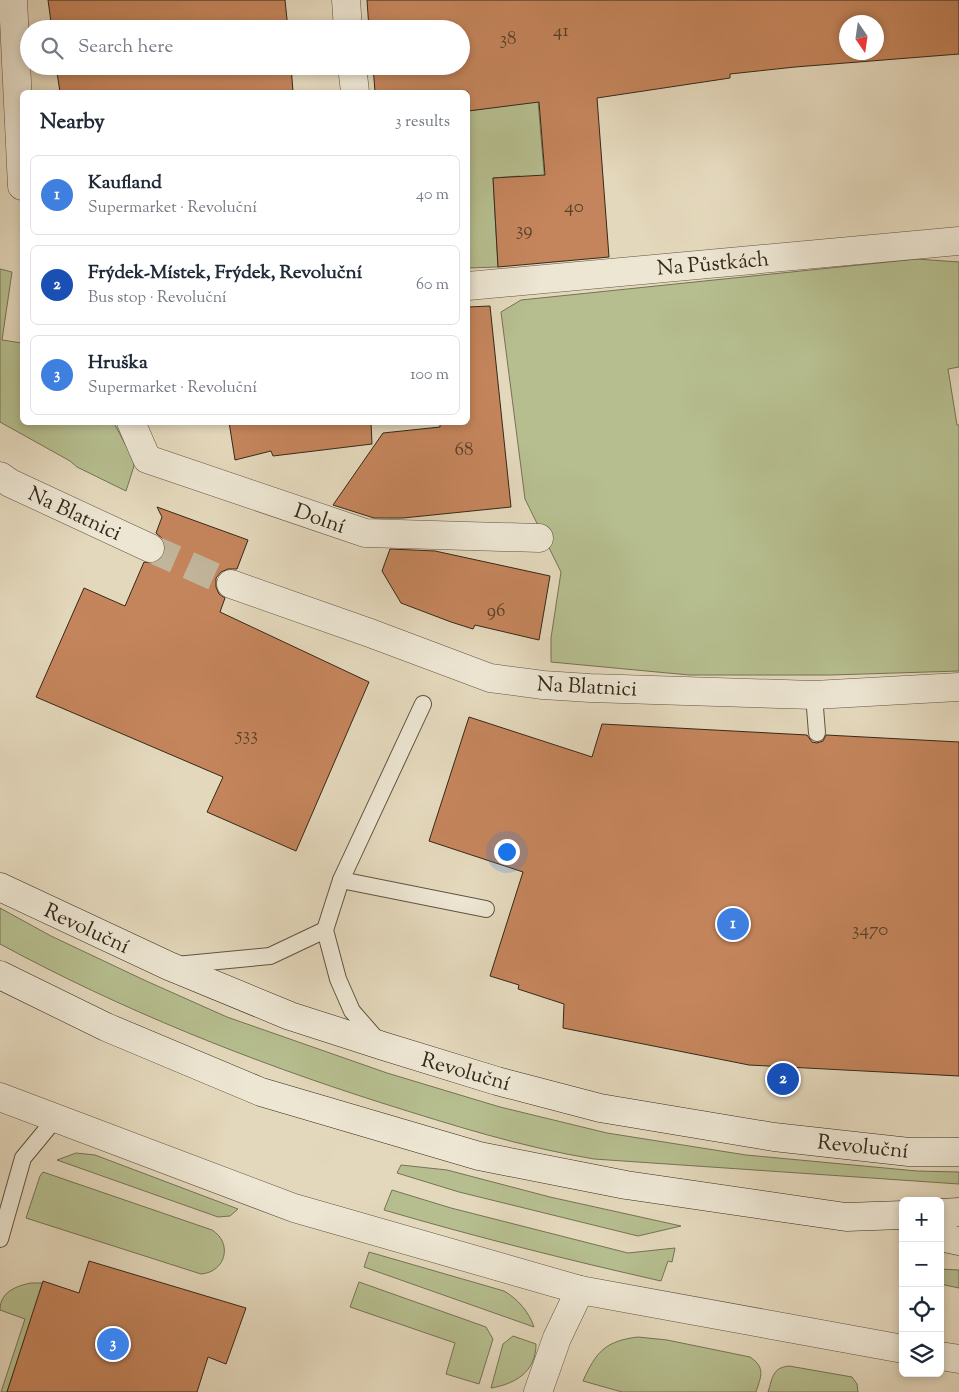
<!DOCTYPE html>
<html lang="en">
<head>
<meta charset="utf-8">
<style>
  :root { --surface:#fff; --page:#f2f2f3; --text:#1f2937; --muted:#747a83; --line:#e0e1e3; --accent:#111827 }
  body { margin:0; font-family:"Sorts Mill Goudy",serif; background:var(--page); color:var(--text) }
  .controls { position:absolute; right:15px; bottom:15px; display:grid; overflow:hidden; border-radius:8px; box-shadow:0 2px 8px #0003 }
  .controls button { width:45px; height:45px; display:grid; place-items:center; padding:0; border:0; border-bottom:1px solid var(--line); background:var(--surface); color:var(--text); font:25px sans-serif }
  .compass { position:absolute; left:839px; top:15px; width:45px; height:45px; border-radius:50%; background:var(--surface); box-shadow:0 2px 8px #0003; rotate:167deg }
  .you { position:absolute; left:506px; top:851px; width:18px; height:18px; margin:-12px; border:4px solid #fff; border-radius:50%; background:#1a73e8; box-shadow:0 0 0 8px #1a73e833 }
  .badge { display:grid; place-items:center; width:32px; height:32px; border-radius:50%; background:var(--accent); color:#fff; font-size:16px; font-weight:700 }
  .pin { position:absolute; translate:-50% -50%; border:2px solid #fff; box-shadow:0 1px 5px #0006 }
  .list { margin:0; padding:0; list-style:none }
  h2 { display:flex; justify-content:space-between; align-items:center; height:65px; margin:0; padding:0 20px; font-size:21px }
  h2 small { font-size:16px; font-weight:400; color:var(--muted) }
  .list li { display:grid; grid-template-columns:32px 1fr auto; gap:15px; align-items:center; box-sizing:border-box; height:80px; margin:0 10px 10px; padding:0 10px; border:1px solid var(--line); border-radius:8px }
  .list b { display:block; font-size:19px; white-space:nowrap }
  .list p { margin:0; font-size:16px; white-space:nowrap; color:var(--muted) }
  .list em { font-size:16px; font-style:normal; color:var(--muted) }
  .icon { flex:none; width:28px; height:28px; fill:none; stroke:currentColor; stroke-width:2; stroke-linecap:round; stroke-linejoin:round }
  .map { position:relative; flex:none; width:959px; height:1392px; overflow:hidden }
  .search { position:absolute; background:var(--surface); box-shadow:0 2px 8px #0003; left:20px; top:20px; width:450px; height:55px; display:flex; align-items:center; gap:12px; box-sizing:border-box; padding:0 18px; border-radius:28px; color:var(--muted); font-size:19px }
  .panel { position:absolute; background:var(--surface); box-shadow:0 2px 8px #0003; left:20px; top:90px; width:450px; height:335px; border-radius:8px }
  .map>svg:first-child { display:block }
</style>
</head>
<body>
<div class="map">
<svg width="959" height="1392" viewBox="0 0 959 1392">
  <rect width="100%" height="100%" fill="#e4d8bc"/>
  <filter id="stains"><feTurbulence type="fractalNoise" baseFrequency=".004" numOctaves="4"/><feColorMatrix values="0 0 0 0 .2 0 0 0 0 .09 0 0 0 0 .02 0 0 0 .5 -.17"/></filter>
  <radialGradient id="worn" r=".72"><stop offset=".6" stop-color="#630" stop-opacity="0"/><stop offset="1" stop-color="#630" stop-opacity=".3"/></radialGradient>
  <g fill="#b6be8f" stroke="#757354">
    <path d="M538,101L545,184L519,176L493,178L498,267L468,268V111Z"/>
    <path d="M917,259L959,262V367L948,369L957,425H959V671L831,675H689L551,662V638L561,572L525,499L501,312L521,300Z"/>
    <path d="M0,269L12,272L2,340L22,343V422L114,423L133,459L134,466L126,491L77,467L70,461L0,422Z"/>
    <path d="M0,908L51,936L144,980L227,1017L387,1073L500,1107L607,1133L746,1155L917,1171L959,1172V1184L594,1159C521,1147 452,1125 382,1103C250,1061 122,1010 0,944Z"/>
    <path d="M76,1153L95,1155L238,1209L230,1216L218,1217L57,1160Z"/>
    <path d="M401,1165L447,1170L550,1197L681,1226L638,1236L459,1192L397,1173Z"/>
    <path d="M43,1172L212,1230C233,1243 226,1272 201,1274L26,1218L40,1176Z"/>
    <path d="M392,1190L451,1208L628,1253L675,1248L672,1262L668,1261L661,1281C568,1260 476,1237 384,1210Z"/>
    <path d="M369,1252L504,1291C518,1299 529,1312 534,1327L364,1267Z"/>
    <path d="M940,1269L959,1270V1288L940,1284Z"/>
    <path d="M359,1282L486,1327L493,1339L479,1384L446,1374L455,1343L350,1307Z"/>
    <path d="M31,1283H43L7,1392H1L25,1319L0,1310C0,1292 16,1286 31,1283Z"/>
    <path d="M513,1336L536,1344C536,1372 515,1384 491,1388L503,1344Z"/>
    <path d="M638,1337L667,1340L750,1357C766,1368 761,1376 756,1392H622L583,1381C596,1352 605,1341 638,1337Z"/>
    <path d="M789,1366L852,1377L857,1384L858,1392H768C773,1377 772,1368 789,1366Z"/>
  </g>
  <g fill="#c5855c" stroke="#342818" fill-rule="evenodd">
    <path d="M48,0H285L288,29H52Z"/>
    <path d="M367,0H959V54L795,67L730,74V78L597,98L609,257L498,267L493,178L545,175L539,102L468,111V92H375L373,66H461V29H369ZM846,22H876V52H846Z"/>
    <path d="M56,66H291L293,92H60Z"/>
    <path d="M490,306L511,507L403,518H374L333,505L383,433L440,427V422H468V307Z"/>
    <path d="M229,422H371L372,444L273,456L271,451L235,460Z"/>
    <path d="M157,507L248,540L237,569H228L221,572L216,578V587L219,594L225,598L220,612L369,682L296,851L207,812L223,777L36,697L84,588L125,606L144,562L152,563L159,561L164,555L166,547L163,539L156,533L162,517Z"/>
    <path d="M390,549L435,551L550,576L539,640L475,625L473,629L451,622L401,603L382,571Z"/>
    <path d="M469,717L592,757L602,724L807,735L812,742L817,743L823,741L826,735L959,742V1076L749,1065L563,1028L564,1004L518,989L519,985L490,976L523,872L429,841Z"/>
    <path d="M89,1261L246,1308L226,1364L208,1357L197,1392H7L43,1281L79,1293Z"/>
  </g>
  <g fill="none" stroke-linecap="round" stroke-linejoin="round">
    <path stroke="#c1b59b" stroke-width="28" stroke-dasharray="28 14" stroke-linecap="butt" d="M150,548L231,584"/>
    <defs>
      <g id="lane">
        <path d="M814,695L817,733"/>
        <path d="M341,880L486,909"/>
        <path d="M176,965L270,956L325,930"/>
        <path d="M379,1042L352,1011L338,979L325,930L341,880L423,704"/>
        <path d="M0,1239L23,1158L56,1118"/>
      </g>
      <g id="street">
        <path d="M13,0L22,186"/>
        <path d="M346,0L348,29"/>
        <path d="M352,66L355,92"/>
        <path d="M468,286L959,241"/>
        <path d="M131,422L147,459L365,533L539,538"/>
        <path d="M0,476L10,483L150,548"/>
        <path d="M231,584L370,633L490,678L543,685L590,688L814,695L959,687"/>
        <path d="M0,1097L294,1208L580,1290L903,1349"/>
        <path d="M940,1356L959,1359"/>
        <path d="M538,1392L557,1338L580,1290"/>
      </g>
      <g id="secondary">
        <path d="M0,887L169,966L290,1016L383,1046L497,1081L600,1108L774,1137L909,1152H959"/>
        <path d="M0,975L106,1027L261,1092L479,1156L626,1185L846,1217L903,1215"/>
        <path d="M940,1213L959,1212"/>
        <path d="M940,1237L959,1241"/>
      </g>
    </defs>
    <use href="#lane" stroke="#605441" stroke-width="18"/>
    <use href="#street" stroke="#605441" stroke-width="29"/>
    <use href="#secondary" stroke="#342818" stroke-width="29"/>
    <use href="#lane" stroke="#ede6d3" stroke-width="16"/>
    <use href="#street" stroke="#ede6d3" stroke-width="28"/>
    <use href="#secondary" stroke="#ede6d3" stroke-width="28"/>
  </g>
  <g text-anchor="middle" stroke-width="4" stroke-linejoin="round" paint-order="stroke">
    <g font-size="19" fill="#583f29">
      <text x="561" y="36">41</text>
      <text x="508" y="44">38</text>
      <text x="574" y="212">40</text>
      <text x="524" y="235">39</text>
      <text x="464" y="455">68</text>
      <text x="496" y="616">96</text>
      <text x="247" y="740">533</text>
      <text x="870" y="935">3470</text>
    </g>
    <g font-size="21" fill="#342818" stroke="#ede6d3">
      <text transform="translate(713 263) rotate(-5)" y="7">Na Půstkách</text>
      <text transform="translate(75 513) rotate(25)" y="7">Na Blatnici</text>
      <text transform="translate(320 518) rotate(19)" y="7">Dolní</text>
      <text transform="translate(587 686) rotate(3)" y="7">Na Blatnici</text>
      <text transform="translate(87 928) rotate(25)" y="7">Revoluční</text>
      <text transform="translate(466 1071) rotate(16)" y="7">Revoluční</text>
      <text transform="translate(863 1146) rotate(6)" y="7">Revoluční</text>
    </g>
  </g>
  <rect width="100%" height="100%" filter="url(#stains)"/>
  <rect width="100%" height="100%" fill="url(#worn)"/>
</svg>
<div class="controls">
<button>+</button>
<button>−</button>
<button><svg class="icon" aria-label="locate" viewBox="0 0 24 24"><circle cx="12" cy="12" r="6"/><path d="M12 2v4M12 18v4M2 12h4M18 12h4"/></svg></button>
<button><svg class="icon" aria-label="layers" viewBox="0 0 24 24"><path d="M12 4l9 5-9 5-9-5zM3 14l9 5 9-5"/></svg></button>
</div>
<svg class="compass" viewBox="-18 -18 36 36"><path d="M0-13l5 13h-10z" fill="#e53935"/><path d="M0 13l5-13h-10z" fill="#747a83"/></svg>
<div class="you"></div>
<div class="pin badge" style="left:733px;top:924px;background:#3f7fe0">1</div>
<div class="pin badge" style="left:783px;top:1079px;background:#1a4fb4">2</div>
<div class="pin badge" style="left:113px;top:1344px;background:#3f7fe0">3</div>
<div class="search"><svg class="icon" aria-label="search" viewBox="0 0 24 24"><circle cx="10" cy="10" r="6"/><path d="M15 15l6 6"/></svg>Search here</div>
<section class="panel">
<h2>Nearby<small>3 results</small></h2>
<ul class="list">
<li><span class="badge" style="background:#3f7fe0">1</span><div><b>Kaufland</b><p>Supermarket · Revoluční</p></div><em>40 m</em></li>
<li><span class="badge" style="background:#1a4fb4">2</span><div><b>Frýdek-Místek, Frýdek, Revoluční</b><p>Bus stop · Revoluční</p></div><em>60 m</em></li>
<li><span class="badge" style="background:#3f7fe0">3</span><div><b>Hruška</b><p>Supermarket · Revoluční</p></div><em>100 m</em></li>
</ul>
</section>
</div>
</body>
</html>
